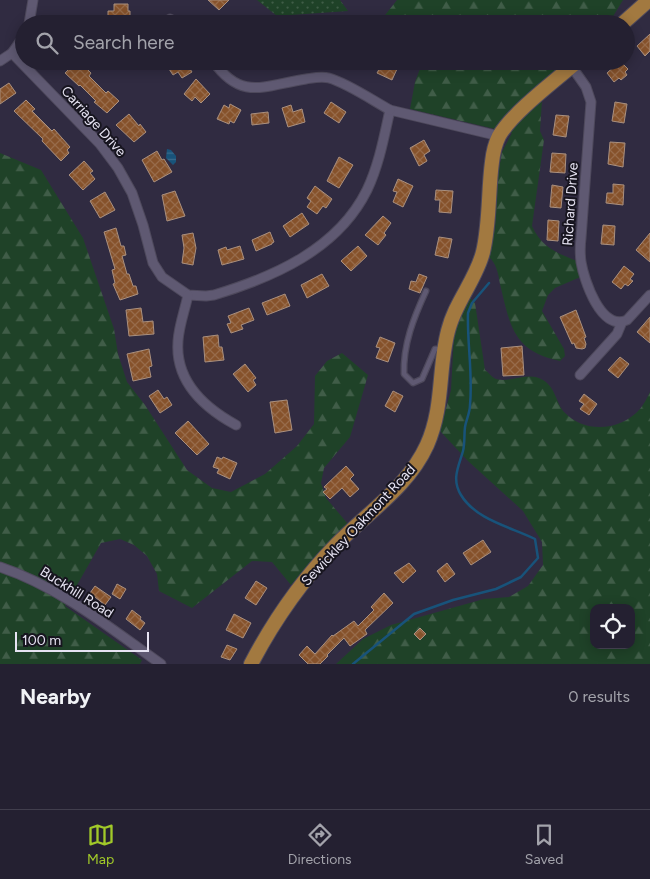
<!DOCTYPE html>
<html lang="en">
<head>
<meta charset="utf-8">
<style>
  :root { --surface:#242031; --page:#302d3d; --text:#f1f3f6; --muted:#a3a3ab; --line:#413e4d; --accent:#a1c929 }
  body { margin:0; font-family:Figtree,sans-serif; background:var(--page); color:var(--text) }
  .controls { position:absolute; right:15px; bottom:15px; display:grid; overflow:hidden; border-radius:10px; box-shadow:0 2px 12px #0003 }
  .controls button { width:45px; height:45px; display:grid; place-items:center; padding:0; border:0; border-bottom:1px solid var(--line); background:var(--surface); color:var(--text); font:25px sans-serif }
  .scale { position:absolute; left:15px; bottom:12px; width:134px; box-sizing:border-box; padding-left:5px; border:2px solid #e6e3f2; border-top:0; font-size:14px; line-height:18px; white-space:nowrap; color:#e6e3f2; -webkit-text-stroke:4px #17151f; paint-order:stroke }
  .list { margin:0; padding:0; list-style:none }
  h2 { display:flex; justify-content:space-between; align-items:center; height:65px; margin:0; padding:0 20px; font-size:21px }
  h2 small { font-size:16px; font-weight:400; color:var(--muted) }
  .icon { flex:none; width:28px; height:28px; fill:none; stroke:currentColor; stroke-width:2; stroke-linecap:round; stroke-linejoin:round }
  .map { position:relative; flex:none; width:650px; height:664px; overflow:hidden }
  .search { position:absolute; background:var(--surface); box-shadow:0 2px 12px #0003; left:15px; right:15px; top:15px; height:55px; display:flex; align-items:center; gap:12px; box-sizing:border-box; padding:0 18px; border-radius:28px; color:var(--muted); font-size:19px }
  .sheet { height:145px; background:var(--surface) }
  nav { display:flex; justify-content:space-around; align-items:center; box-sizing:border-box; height:70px; border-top:1px solid var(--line); background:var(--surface); font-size:14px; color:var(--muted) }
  nav a { display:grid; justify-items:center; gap:2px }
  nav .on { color:var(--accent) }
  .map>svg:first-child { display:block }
</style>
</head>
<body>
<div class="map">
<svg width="650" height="664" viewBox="0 0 650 664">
  <defs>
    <pattern id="grass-dots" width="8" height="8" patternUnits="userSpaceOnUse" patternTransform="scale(1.25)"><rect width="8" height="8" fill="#1f4228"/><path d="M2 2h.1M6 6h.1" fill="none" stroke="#405d48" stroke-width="1.8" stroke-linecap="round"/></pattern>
    <pattern id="forest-firs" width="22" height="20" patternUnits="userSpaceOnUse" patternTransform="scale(1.25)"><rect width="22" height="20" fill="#1f4228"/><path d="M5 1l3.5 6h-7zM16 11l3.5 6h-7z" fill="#405d48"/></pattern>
    <pattern id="water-rules" width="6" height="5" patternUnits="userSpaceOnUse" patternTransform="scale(1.25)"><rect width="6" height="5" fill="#18537a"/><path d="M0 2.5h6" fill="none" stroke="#3a6c8d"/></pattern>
    <pattern id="building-cross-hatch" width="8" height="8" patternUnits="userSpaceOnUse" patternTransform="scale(1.25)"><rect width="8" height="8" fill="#86522b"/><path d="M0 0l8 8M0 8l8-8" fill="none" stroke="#976b4a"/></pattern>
  </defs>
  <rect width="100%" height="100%" fill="#302b41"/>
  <path fill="url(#grass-dots)" d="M257,0H340L348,11L277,16Z"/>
  <g fill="url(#forest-firs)" fill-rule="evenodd">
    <path d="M397,0H623L612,18L615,22L613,24H390L382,19Z"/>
    <path d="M423,61H570L543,85L540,131L544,140L532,226C542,249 560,254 582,263L585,275L555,288L548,295L542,311L564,349L565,356L560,361C513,351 510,326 500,284C498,273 497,264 488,256L495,229L498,175L502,152L512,133L410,109L415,82Z"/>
    <path d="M0,153L41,170L83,238L114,329L118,354L127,382L145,405L187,470L212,488L231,492L265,474L297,446L314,424L315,376L327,361L342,353L368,375L350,437L324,468L321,483L326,498L348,524L291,585L272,562L252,561L192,608L159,591L157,574L147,556L134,545L120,539L101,543L65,606L142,660L140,664H0Z"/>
    <path d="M470,298L475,303L485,370C488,372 491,376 494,378C507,385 528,370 543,380C556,388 556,403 564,412C585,434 620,431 640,409C644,404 647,398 650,392V664H336L363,639L391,625L484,599L509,597L528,586L543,565L542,542L523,511L468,461L440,431L451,390L454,335L460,318ZM594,608H631V645H594Z"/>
  </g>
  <path fill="url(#water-rules)" d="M167,149L171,150L176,156V162L173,165L166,158Z"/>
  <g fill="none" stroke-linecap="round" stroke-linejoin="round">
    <path stroke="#18537a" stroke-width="2.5" d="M353,664L414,614L453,600L496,589L521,577L538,558L535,539C511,527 476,520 461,495C451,479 459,466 463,451C465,443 464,435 465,427C466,420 470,413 470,405C473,374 467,344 468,313L472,303L489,283"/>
  </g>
  <g fill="url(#building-cross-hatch)" stroke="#aa907f">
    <path d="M208,0H229L219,10Z"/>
    <path d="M114,4H128V11H130V24H108V11H114Z"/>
    <path d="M650,34V51L645,56L637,46Z"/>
    <path d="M77,61H79L91,73L89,76L106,93L108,91L119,101L107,113L94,102L96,101L80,85L79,86L65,73Z"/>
    <path d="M175,61H185L192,72L182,78L178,72L173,75L167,66Z"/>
    <path d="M620,61L628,69L625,72L627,75L621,80L619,78L614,82L607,73Z"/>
    <path d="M383,62L397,69L392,80L377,73Z"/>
    <path d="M196,79L210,94L201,103L195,97L192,101L184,94Z"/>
    <path d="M9,83L16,93L0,104V89Z"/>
    <path d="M26,100L35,109L32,111L52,131L54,129L70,147L67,150L69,153L61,161L42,141L43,139L14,111Z"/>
    <path d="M331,102L346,112L339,123L324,113Z"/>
    <path d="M615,102L627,104L624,123L612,121Z"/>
    <path d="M230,104L241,110L234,123L230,121L229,124L217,119L224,105L229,108Z"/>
    <path d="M291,105L293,112L302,109L305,122L288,127L282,108Z"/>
    <path d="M268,112L269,123L252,125L251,114Z"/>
    <path d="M129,114L139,126L140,124L146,132L134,142L116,125Z"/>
    <path d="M556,115L569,116L566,137L553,135Z"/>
    <path d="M424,140L430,151L424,155L427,161L419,166L410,148Z"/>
    <path d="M610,142L625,143L623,167L608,164Z"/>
    <path d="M157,151L162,160L164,159L172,172L154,182L142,160Z"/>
    <path d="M552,153L566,154L565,173L550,172Z"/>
    <path d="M339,157L353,165L339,188L327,181Z"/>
    <path d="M84,161L93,171L90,173L95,179L83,190L69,175Z"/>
    <path d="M398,179L413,186L403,207L393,202L397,192L393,191Z"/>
    <path d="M613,184L624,185L623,205L606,203L607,193H613Z"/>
    <path d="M552,185L563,187L561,208L550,207Z"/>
    <path d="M315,186L332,199L326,208L323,206L317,214L307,207L311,201L307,198Z"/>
    <path d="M436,190L453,191L451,213L439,212L440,200H435Z"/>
    <path d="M175,191L185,216L167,221L162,195Z"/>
    <path d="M105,192L115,210L100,218L90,201Z"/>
    <path d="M302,213L309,224L290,237L283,226Z"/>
    <path d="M383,216L391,223L384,233L386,235L378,245L365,235Z"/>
    <path d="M548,220L559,221L558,241L547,240Z"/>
    <path d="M603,225L615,226L614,245L601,244Z"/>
    <path d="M116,228L121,246H124L126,255L122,256L127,274H129L133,286H136L138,294L120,300L113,284L115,283L112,270L115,269L104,232Z"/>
    <path d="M270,232L274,242L272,243V244L256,251L252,240Z"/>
    <path d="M193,233L196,248L193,265L182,263L184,248L182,235Z"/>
    <path d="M650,233V262L636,250Z"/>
    <path d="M439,237L452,239L448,258L435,255Z"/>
    <path d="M240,246L244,259L222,265L218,250L226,247L227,250Z"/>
    <path d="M358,246L367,256L351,271L341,261Z"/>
    <path d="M624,266L634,274L630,279L633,281L628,286L625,284L621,289L612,282Z"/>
    <path d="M322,274L329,286L307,298L301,285Z"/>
    <path d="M419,274L427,277L420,293L409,289L411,281L416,282Z"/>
    <path d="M285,294L290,306L267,315L262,303Z"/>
    <path d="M141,308L143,322L153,321L154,334L129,336L126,310Z"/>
    <path d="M249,308L254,320L241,325L243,329L231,333L227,324L231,323L228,316Z"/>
    <path d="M576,310L586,337L584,338L586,344L585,348L582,349L576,348L574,343L572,344L560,317Z"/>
    <path d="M650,317V343L637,332Z"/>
    <path d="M218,335L219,347H222L224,360L205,362L203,337Z"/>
    <path d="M380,337L395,343L388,362L376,358L380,348L376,347Z"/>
    <path d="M522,346L524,375L503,376L501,348Z"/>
    <path d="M149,349L152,366L149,367L151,377L133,381L127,354Z"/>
    <path d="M620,357L629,364L618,378L608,370Z"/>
    <path d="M245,364L256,378L253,380L256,385L248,392L233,374Z"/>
    <path d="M158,390L164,399L167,397L172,405L160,413L149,396Z"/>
    <path d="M393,391L403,396L395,412L385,406Z"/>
    <path d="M584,394L597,404L589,415L580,409L584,404L579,401Z"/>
    <path d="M287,400L292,430L275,433L270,402Z"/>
    <path d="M188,421L209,444L197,455L175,433Z"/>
    <path d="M217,457L222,459L223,457L237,463L230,479L217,473L219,469L213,467Z"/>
    <path d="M346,466L354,475L350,479L359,489L350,497L342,488L330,499L323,492L327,489L324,487Z"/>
    <path d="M483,540L491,552L471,565L463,553Z"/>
    <path d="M409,563L416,571L403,583L394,573Z"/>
    <path d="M447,563L455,574L445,582L437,571Z"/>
    <path d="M256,581L267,588L256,605L245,598Z"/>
    <path d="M117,584L126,589L120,599L112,594Z"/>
    <path d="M95,586L111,597L105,605L90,593Z"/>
    <path d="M384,593L393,603L365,630L367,634L350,646L344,638L327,655L328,656L320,664H308L299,655L307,646L315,654L332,635L333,636L354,621L358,626L374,610L371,607Z"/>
    <path d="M132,610L141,617L140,619L145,623L140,630L126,619Z"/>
    <path d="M234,614L251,623L243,638L226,630Z"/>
    <path d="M420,628L426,634L420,640L414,634Z"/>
    <path d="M227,645L237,649L230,660L221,657Z"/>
  </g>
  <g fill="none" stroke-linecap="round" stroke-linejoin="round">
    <defs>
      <path id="service" d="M426,291C414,317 403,344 404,374L413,383L422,379L435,349H443"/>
      <g id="minor">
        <path d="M170,19L179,24"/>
        <path d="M29,24L33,0"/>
        <path d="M12,53L100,144L118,168L132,193L143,225L153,263L162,277L188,295L206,296L214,295C274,277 338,249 367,190C379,165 384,137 390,110L499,136"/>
        <path d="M0,61L12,53L24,36"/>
        <path d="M213,61C242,102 265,85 306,79C313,78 321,76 329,78C347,83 372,100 390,110"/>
        <path d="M572,67L586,87L591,102L581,238C580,246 580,254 581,262C584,280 601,332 627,320L650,295"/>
        <path d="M188,295C185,310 179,325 178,341C175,380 203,407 236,425"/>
        <path d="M580,375L617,334L622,322"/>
        <path d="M0,567C60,587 110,628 161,664"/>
      </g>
      <g id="primary">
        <path d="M622,24L649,0"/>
        <path d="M251,664C274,620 302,580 336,545C368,512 408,487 427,445C444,407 438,369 448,331C455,302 476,280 483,252C490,222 488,192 492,162C493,153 495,144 499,136C513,112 556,80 578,61"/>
      </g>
    </defs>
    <use href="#service" stroke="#4e495c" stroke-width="7"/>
    <use href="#minor" stroke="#4e495c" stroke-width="11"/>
    <use href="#primary" stroke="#4e495c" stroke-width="16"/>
    <use href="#service" stroke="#5f5972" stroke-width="4.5"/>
    <use href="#minor" stroke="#5f5972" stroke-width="9"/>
    <use href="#primary" stroke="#a27940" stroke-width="14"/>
  </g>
  <g text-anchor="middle" stroke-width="4" stroke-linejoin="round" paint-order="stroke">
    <g font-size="14" fill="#e6e3f2" stroke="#17151f">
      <text transform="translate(94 121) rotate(48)" y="5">Carriage Drive</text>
      <text transform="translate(570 204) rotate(-86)" y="5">Richard Drive</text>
      <text transform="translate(358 525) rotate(-47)" y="5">Sewickley Oakmont Road</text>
      <text transform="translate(77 592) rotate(32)" y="5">Buckhill Road</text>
    </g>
  </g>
</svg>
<div class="controls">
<button><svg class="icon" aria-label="locate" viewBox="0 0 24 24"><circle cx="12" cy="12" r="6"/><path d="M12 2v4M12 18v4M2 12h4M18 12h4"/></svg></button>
</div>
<div class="scale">100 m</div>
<div class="search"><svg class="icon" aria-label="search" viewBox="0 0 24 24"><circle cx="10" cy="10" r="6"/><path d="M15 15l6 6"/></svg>Search here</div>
</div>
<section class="sheet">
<h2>Nearby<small>0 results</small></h2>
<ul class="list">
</ul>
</section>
<nav>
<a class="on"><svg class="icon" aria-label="map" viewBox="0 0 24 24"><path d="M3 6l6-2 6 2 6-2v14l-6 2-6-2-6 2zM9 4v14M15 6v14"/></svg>Map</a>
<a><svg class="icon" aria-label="directions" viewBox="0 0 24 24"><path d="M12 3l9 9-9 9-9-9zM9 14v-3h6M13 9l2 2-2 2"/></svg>Directions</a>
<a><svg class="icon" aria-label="saved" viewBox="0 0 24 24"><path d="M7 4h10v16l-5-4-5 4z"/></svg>Saved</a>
</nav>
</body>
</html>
